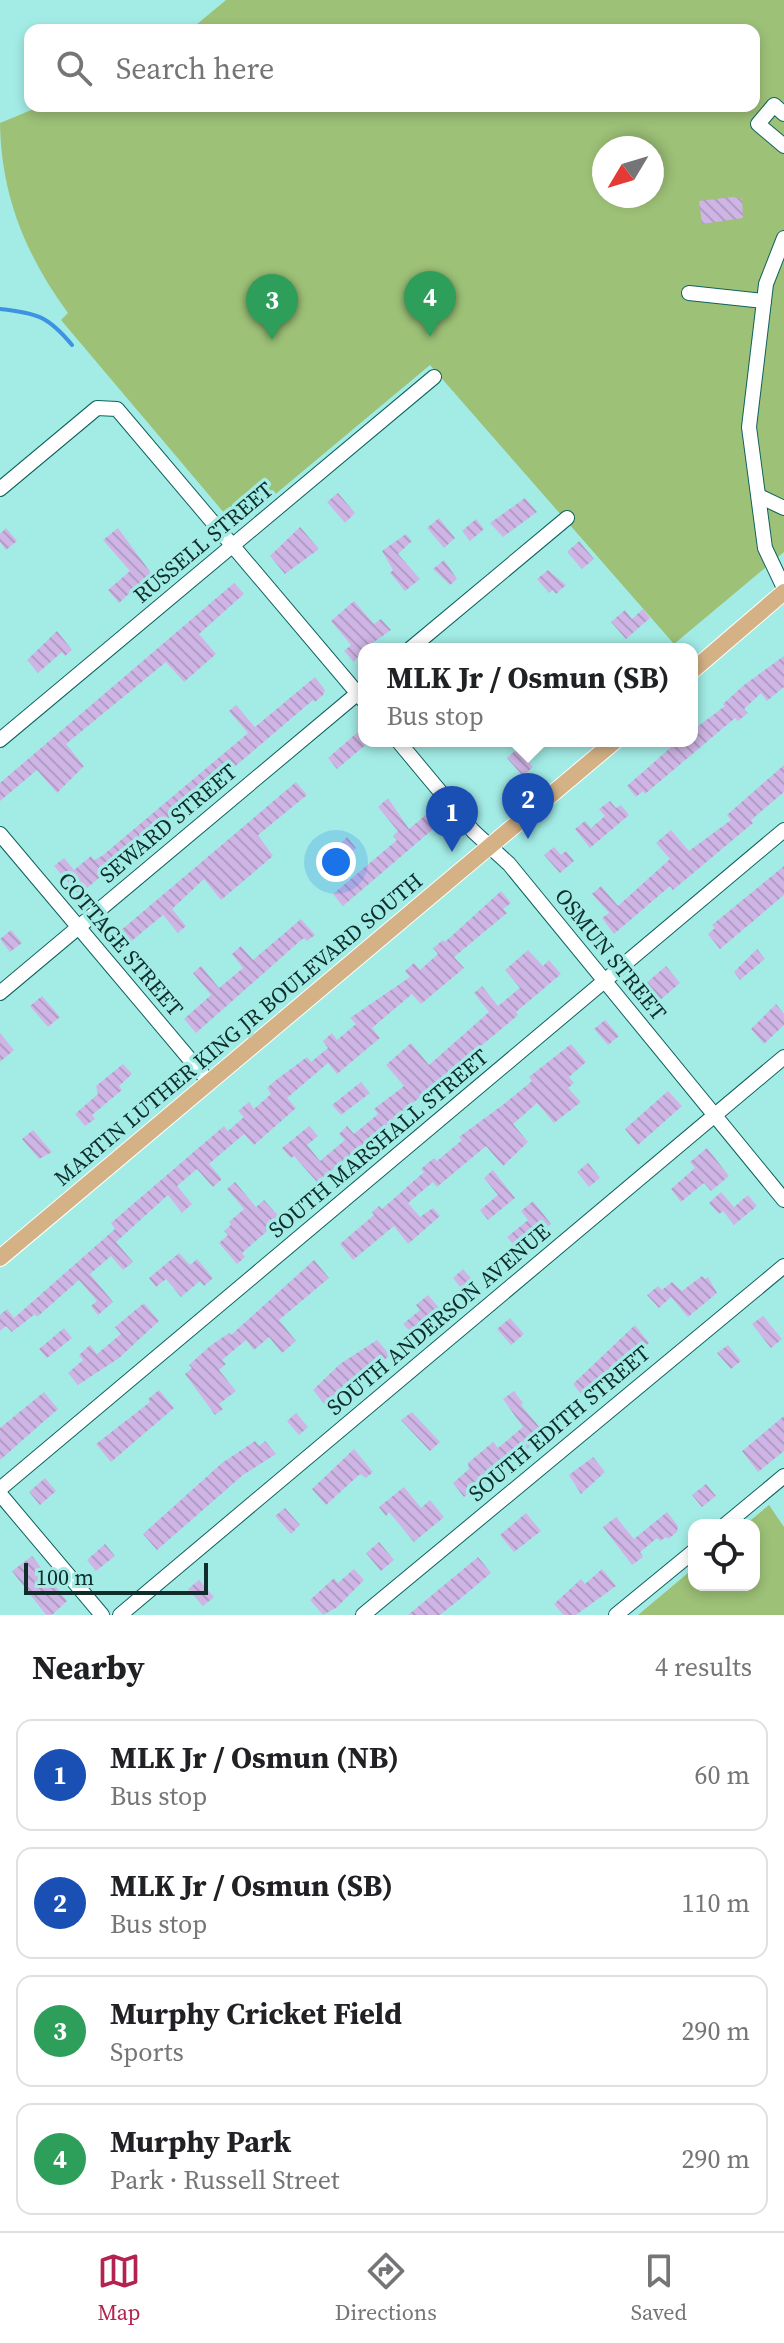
<!DOCTYPE html>
<html lang="en">
<head>
<meta charset="utf-8">
<style>
  :root { --surface:#fff; --page:#f2f2f2; --text:#202124; --muted:#757577; --line:#e0e0e0; --accent:#b4234f }
  body { margin:0; font-family:"Source Serif 4",serif; background:var(--page); color:var(--text) }
  .controls { position:absolute; right:24px; bottom:24px; display:grid; overflow:hidden; border-radius:16px; box-shadow:0 4px 12px #0003 }
  .controls button { width:72px; height:72px; display:grid; place-items:center; padding:0; border:0; border-bottom:2px solid var(--line); background:var(--surface); color:var(--text); font:40px sans-serif }
  .compass { position:absolute; left:592px; top:136px; width:72px; height:72px; border-radius:50%; background:var(--surface); box-shadow:0 4px 12px #0003; rotate:232deg }
  .scale { position:absolute; left:24px; bottom:20px; width:184px; box-sizing:border-box; padding-left:8px; border:4px solid #0e2d2b; border-top:0; font-size:22px; line-height:28px; white-space:nowrap; color:#0e2d2b; -webkit-text-stroke:6px #a3ece6; paint-order:stroke }
  .you { position:absolute; left:336px; top:862px; width:28px; height:28px; margin:-20px; border:6px solid #fff; border-radius:50%; background:#1a73e8; box-shadow:0 0 0 12px #1a73e833 }
  .badge { display:grid; place-items:center; width:52px; height:52px; border-radius:50%; background:var(--accent); color:#fff; font-size:26px; font-weight:700 }
  .pin { position:absolute; translate:-50% -66px; filter:drop-shadow(0 2px 4px #0008) }
  .pin::after { content:''; position:absolute; top:42px; width:28px; height:24px; background:inherit; clip-path:polygon(0 0,100% 0,50% 100%) }
  .popup { position:absolute; left:358px; top:643px; width:340px; height:104px; box-sizing:border-box; display:grid; place-content:center; border-radius:16px; background:var(--surface); filter:drop-shadow(0 2px 6px #0005); font-size:26px; white-space:nowrap; color:var(--muted) }
  .popup b { font-size:30px; color:var(--text) }
  .popup::after { content:''; position:absolute; left:50%; top:100%; margin-left:-16px; border:16px solid transparent; border-top-color:var(--surface) }
  .list { margin:0; padding:0; list-style:none }
  h2 { display:flex; justify-content:space-between; align-items:center; height:104px; margin:0; padding:0 32px; font-size:34px }
  h2 small { font-size:26px; font-weight:400; color:var(--muted) }
  .list li { display:grid; grid-template-columns:52px 1fr auto; gap:24px; align-items:center; box-sizing:border-box; height:112px; margin:0 16px 16px; padding:0 16px; border:2px solid var(--line); border-radius:16px }
  .list b { display:block; font-size:30px; white-space:nowrap }
  .list p { margin:0; font-size:26px; white-space:nowrap; color:var(--muted) }
  .list em { font-size:26px; font-style:normal; color:var(--muted) }
  .icon { flex:none; width:44px; height:44px; fill:none; stroke:currentColor; stroke-width:2; stroke-linecap:round; stroke-linejoin:round }
  .map { position:relative; flex:none; width:784px; height:1615px; overflow:hidden }
  .search { position:absolute; background:var(--surface); box-shadow:0 4px 12px #0003; left:24px; right:24px; top:24px; height:88px; display:flex; align-items:center; gap:20px; box-sizing:border-box; padding:0 28px; border-radius:16px; color:var(--muted); font-size:30px }
  .sheet { height:616px; background:var(--surface) }
  nav { display:flex; justify-content:space-around; align-items:center; box-sizing:border-box; height:112px; border-top:2px solid var(--line); background:var(--surface); font-size:22px; color:var(--muted) }
  nav a { display:grid; justify-items:center; gap:4px }
  nav .on { color:var(--accent) }
  .map>svg:first-child { display:block }
</style>
</head>
<body>
<div class="map">
<svg width="784" height="1615" viewBox="0 0 784 1615">
  <defs>
    <pattern id="building-back-hatch" width="6" height="6" patternUnits="userSpaceOnUse" patternTransform="scale(2)"><rect width="6" height="6" fill="#cfb5e5"/><path d="M-1 5l2 2M0 0l6 6M5-1l2 2" fill="none" stroke="#b19cc5"/></pattern>
  </defs>
  <rect width="100%" height="100%" fill="#a3ece6"/>
  <g fill="#9dc177" fill-rule="evenodd">
    <path d="M226,0H784V552L674,644L430,365L236,527L61,320L68,313C26,256 1,195 0,123L41,106H754V30H190ZM604,148H652V196H604Z"/>
    <path d="M769,1505L784,1527V1615H638L694,1568V1585H754V1525H745Z"/>
  </g>
  <g fill="none" stroke-linecap="round" stroke-linejoin="round">
    <path stroke="#3d93e2" stroke-width="4" d="M0,309C37,313 48,316 72,345"/>
  </g>
  <g fill="url(#building-back-hatch)">
    <path d="M733,197L742,199L743,218L702,224L699,201Z"/>
    <path d="M338,493L355,513L345,523L327,502Z"/>
    <path d="M525,498L537,512L503,537L490,523Z"/>
    <path d="M439,518L455,538L444,548L427,528Z"/>
    <path d="M476,519L484,529L470,541L462,531Z"/>
    <path d="M300,527L319,549L285,574L270,556Z"/>
    <path d="M6,528L17,541L6,550L0,542V534Z"/>
    <path d="M118,528L151,573L119,603L108,590L130,571L103,540Z"/>
    <path d="M406,534L412,541L398,554L420,579L405,591L390,573L393,570L382,551Z"/>
    <path d="M579,541L594,559L582,569L567,552Z"/>
    <path d="M444,560L457,579L450,585L433,569Z"/>
    <path d="M548,570L566,585L556,594L553,590L549,593L537,579Z"/>
    <path d="M234,583L244,594L199,634L216,654L184,682L166,662L66,744L84,766L57,793L37,770L0,801V783Z"/>
    <path d="M354,601L374,624L381,619L391,630L364,649L354,662L344,651L351,645L331,621Z"/>
    <path d="M643,609L650,618L626,639L611,622L625,610L632,619Z"/>
    <path d="M57,631L72,650L65,656L62,652L38,673L27,660Z"/>
    <path d="M784,656V687L767,701L761,693L744,709L748,713L738,721L735,718L645,794L643,791L636,797L627,786L678,741H692V732L697,727L725,706L723,704L744,685Z"/>
    <path d="M315,677L325,690L323,695L315,702L313,700L232,769L230,767L204,788L79,895L54,866L64,858L74,870L91,856L94,860L102,856L248,733L229,711L236,705L255,727Z"/>
    <path d="M359,731L364,741L369,742L337,769L328,758Z"/>
    <path d="M517,749L533,767L523,776L507,758Z"/>
    <path d="M784,765V792L751,820L753,823L673,890L670,886L614,934L602,918L609,913L592,894L601,886L618,906L670,859L656,843L671,830L689,851L731,820L727,815Z"/>
    <path d="M296,782L307,795L258,835L273,856L221,900L204,879L172,909L186,926L178,933L163,915L123,948L113,937Z"/>
    <path d="M388,798L409,829L429,812L439,824L343,906L333,894L397,840L393,836L398,831L378,807Z"/>
    <path d="M610,801L616,808L621,805L629,815L590,848L575,829L585,821L591,828L605,816L599,809Z"/>
    <path d="M347,837L356,848L329,874L320,864Z"/>
    <path d="M554,847L561,855L566,851L574,861L560,873L544,855Z"/>
    <path d="M784,866V895L720,949L708,934L715,928L712,925Z"/>
    <path d="M501,891L511,903L503,909L507,913L454,957L464,968L421,1004L412,994L372,1028L380,1038L337,1074L328,1063L287,1098L296,1108L254,1145L244,1134L209,1164L222,1179L213,1187L197,1169L177,1186L192,1204L182,1213L168,1195L116,1242L133,1262L123,1270L111,1256L90,1274L113,1302L98,1315L91,1306L97,1301L79,1280L37,1317L35,1314L12,1332L6,1326L0,1331V1315L7,1309L14,1318L115,1229L111,1223L140,1198L224,1126L228,1131L244,1117L238,1111L249,1102L254,1109L271,1094L267,1088L276,1080L307,1057L311,1062L328,1048L323,1041L332,1033L337,1040L356,1024L350,1018L410,977L405,971L414,963L420,970L438,954L433,948L443,940L445,942Z"/>
    <path d="M301,919L315,935L307,941L304,938L300,941L196,1033L184,1019L211,995L193,973L201,966L219,988L243,968L232,954L241,946L253,960Z"/>
    <path d="M11,930L22,943L10,952L0,939Z"/>
    <path d="M757,949L765,959L740,980L734,972Z"/>
    <path d="M528,950L543,966L549,960L561,974L516,1012L518,1015L351,1155L317,1182L294,1156L291,1158L282,1148L309,1126L318,1136L307,1145L320,1161L345,1140L339,1134L347,1126L354,1134L378,1114L374,1109L404,1086L386,1065L411,1043L429,1065L489,1012L474,993L482,986L498,1006L520,988L505,970Z"/>
    <path d="M666,966L680,983L651,1008L637,991Z"/>
    <path d="M42,996L60,1017L48,1027L30,1006Z"/>
    <path d="M776,1004L784,1014V1025L764,1044L751,1029Z"/>
    <path d="M605,1020L619,1036L608,1045L594,1029Z"/>
    <path d="M0,1033L14,1050L0,1062Z"/>
    <path d="M571,1044L586,1062L569,1077L574,1083L568,1088L581,1102L554,1123L537,1103L513,1124L528,1142L503,1166L486,1146L437,1187L433,1182L408,1203L420,1217L433,1208L440,1216L408,1244L394,1226L353,1260L340,1244L374,1215L372,1212L379,1206L382,1209L424,1172L421,1169L434,1158L437,1161L462,1140L459,1137L504,1104L532,1081L529,1077Z"/>
    <path d="M123,1064L132,1074L119,1086L122,1090L92,1115L95,1119L85,1126L75,1114L98,1094L96,1086Z"/>
    <path d="M361,1082L370,1093L341,1115L332,1105Z"/>
    <path d="M668,1091L682,1106L638,1145L625,1129Z"/>
    <path d="M33,1130L52,1152L39,1159L22,1139Z"/>
    <path d="M707,1148L729,1176L711,1191L704,1183L681,1202L671,1189L695,1168L690,1162Z"/>
    <path d="M588,1163L600,1178L589,1187L577,1172Z"/>
    <path d="M493,1170L515,1198L488,1220L480,1210L498,1195L484,1178Z"/>
    <path d="M235,1182L256,1207L264,1200L281,1219L242,1253L245,1257L237,1264L219,1243L228,1235L224,1231L231,1225L229,1222L244,1209L227,1189Z"/>
    <path d="M721,1192L734,1207L748,1195L757,1206L734,1225L723,1211L719,1214L709,1203Z"/>
    <path d="M533,1201L551,1224L525,1245L522,1242L516,1247L507,1237L528,1220L521,1211Z"/>
    <path d="M179,1253L190,1265L197,1259L213,1278L204,1286L200,1281L181,1297L166,1279L156,1287L149,1278Z"/>
    <path d="M314,1260L329,1278L279,1320L296,1341L282,1353L269,1337L254,1350L246,1340L222,1360L226,1364L219,1370L236,1391L219,1404L223,1409L215,1415L185,1374L192,1368L189,1365L210,1346L229,1333L231,1335Z"/>
    <path d="M463,1269L477,1285L466,1294L453,1278Z"/>
    <path d="M702,1276L705,1279L708,1277L717,1293L688,1317L671,1297L659,1308L647,1295L658,1286L662,1290L672,1282L682,1291Z"/>
    <path d="M428,1295L441,1310L416,1338L403,1324L420,1310L416,1305Z"/>
    <path d="M144,1303L159,1321L119,1358L78,1385L68,1373L83,1360L79,1355L90,1345L97,1354L121,1334L115,1327Z"/>
    <path d="M763,1316L782,1339L771,1348L752,1324Z"/>
    <path d="M510,1318L524,1334L511,1345L497,1329Z"/>
    <path d="M635,1325L649,1343L584,1398L573,1384Z"/>
    <path d="M64,1328L72,1338L47,1358L39,1349Z"/>
    <path d="M377,1340L390,1355L327,1407L313,1390L340,1364Z"/>
    <path d="M728,1345L741,1361L731,1369L717,1353Z"/>
    <path d="M159,1390L174,1408L111,1462L96,1444L150,1402L148,1399Z"/>
    <path d="M514,1391L523,1403L521,1405L545,1434L483,1486L481,1483L464,1497L453,1483L469,1469L468,1463L493,1442L498,1448L523,1427L503,1399Z"/>
    <path d="M44,1392L58,1409L0,1460V1428Z"/>
    <path d="M412,1412L440,1442L430,1451L401,1420Z"/>
    <path d="M296,1413L308,1427L299,1435L287,1421Z"/>
    <path d="M784,1416V1451L758,1472L742,1451Z"/>
    <path d="M255,1441L259,1446L265,1441L276,1454L243,1475L157,1550L143,1534L222,1463Z"/>
    <path d="M354,1449L373,1472L366,1478L360,1474L326,1505L312,1489Z"/>
    <path d="M593,1457L605,1472L581,1494L569,1475Z"/>
    <path d="M45,1478L56,1491L40,1505L29,1492Z"/>
    <path d="M706,1484L716,1496L702,1507L692,1495Z"/>
    <path d="M404,1487L421,1508L430,1500L444,1517L414,1542L389,1512L386,1516L379,1507Z"/>
    <path d="M285,1508L300,1525L291,1534L275,1516Z"/>
    <path d="M667,1512L678,1526L677,1532L668,1539L666,1537L660,1541L657,1538L640,1552L643,1557L632,1565L603,1527L616,1517L634,1539Z"/>
    <path d="M526,1513L541,1531L514,1552L500,1535Z"/>
    <path d="M379,1542L394,1560L381,1571L366,1553Z"/>
    <path d="M105,1544L115,1556L96,1571L87,1560Z"/>
    <path d="M32,1556L67,1601L52,1615H46L12,1571Z"/>
    <path d="M478,1557L491,1573L460,1599L440,1615H408Z"/>
    <path d="M354,1569L364,1580L336,1608L323,1615L310,1600L334,1578L338,1583Z"/>
    <path d="M602,1569L616,1586L576,1615H563L554,1604L581,1579L585,1584Z"/>
    <path d="M199,1580L214,1597L203,1606L188,1589Z"/>
  </g>
  <g fill="none" stroke-linecap="round" stroke-linejoin="round">
    <defs>
      <g id="minor">
        <path d="M784,114L774,105L758,124L784,146"/>
        <path d="M784,238L766,284L749,427L765,548L784,588"/>
        <path d="M689,293L764,301"/>
        <path d="M0,489L97,408L117,409L364,701"/>
        <path d="M761,497L784,508"/>
        <path d="M410,649L567,518"/>
        <path d="M0,740L434,377"/>
        <path d="M398,741L473,831L509,864L784,1200"/>
        <path d="M0,834L209,1082"/>
        <path d="M0,993L364,688"/>
        <path d="M0,1489L784,830"/>
        <path d="M0,1494L102,1615"/>
        <path d="M725,1525L784,1476"/>
        <path d="M120,1615L784,1057"/>
        <path d="M363,1615L784,1266"/>
        <path d="M616,1615L694,1551"/>
      </g>
      <g id="major">
        <path d="M692,671L784,592"/>
        <path d="M0,1258L615,741"/>
      </g>
    </defs>
    <use href="#minor" stroke="#0f625e" stroke-width="16"/>
    <use href="#major" stroke="#fff" stroke-width="18"/>
    <use href="#minor" stroke="#fff" stroke-width="14"/>
    <use href="#major" stroke="#d4b285" stroke-width="16"/>
  </g>
  <g text-anchor="middle" stroke-width="7" stroke-linejoin="round" paint-order="stroke">
    <g font-size="22" fill="#0e2d2b" stroke="#a3ece6">
      <text transform="translate(203 542) rotate(-40)" y="8">RUSSELL STREET</text>
      <text transform="translate(168 823) rotate(-40)" y="8">SEWARD STREET</text>
      <text transform="translate(121 944) rotate(50)" y="8">COTTAGE STREET</text>
      <text transform="translate(611 954) rotate(51)" y="8">OSMUN STREET</text>
      <text transform="translate(238 1029) rotate(-40)" y="8">MARTIN LUTHER KING JR BOULEVARD SOUTH</text>
      <text transform="translate(378 1143) rotate(-40)" y="8">SOUTH MARSHALL STREET</text>
      <text transform="translate(438 1319) rotate(-40)" y="8">SOUTH ANDERSON AVENUE</text>
      <text transform="translate(559 1423) rotate(-40)" y="8">SOUTH EDITH STREET</text>
    </g>
  </g>
</svg>
<div class="controls">
<button><svg class="icon" aria-label="locate" viewBox="0 0 24 24"><circle cx="12" cy="12" r="6"/><path d="M12 2v4M12 18v4M2 12h4M18 12h4"/></svg></button>
</div>
<svg class="compass" viewBox="-18 -18 36 36"><path d="M0-13l5 13h-10z" fill="#e53935"/><path d="M0 13l5-13h-10z" fill="#757577"/></svg>
<div class="scale">100 m</div>
<div class="you"></div>
<div class="pin badge" style="left:452px;top:852px;background:#1a4fb4">1</div>
<div class="pin badge" style="left:528px;top:839px;background:#1a4fb4">2</div>
<div class="popup"><b>MLK Jr / Osmun (SB)</b>Bus stop</div>
<div class="pin badge" style="left:272px;top:340px;background:#2e9e5b">3</div>
<div class="pin badge" style="left:430px;top:337px;background:#2e9e5b">4</div>
<div class="search"><svg class="icon" aria-label="search" viewBox="0 0 24 24"><circle cx="10" cy="10" r="6"/><path d="M15 15l6 6"/></svg>Search here</div>
</div>
<section class="sheet">
<h2>Nearby<small>4 results</small></h2>
<ul class="list">
<li><span class="badge" style="background:#1a4fb4">1</span><div><b>MLK Jr / Osmun (NB)</b><p>Bus stop</p></div><em>60 m</em></li>
<li><span class="badge" style="background:#1a4fb4">2</span><div><b>MLK Jr / Osmun (SB)</b><p>Bus stop</p></div><em>110 m</em></li>
<li><span class="badge" style="background:#2e9e5b">3</span><div><b>Murphy Cricket Field</b><p>Sports</p></div><em>290 m</em></li>
<li><span class="badge" style="background:#2e9e5b">4</span><div><b>Murphy Park</b><p>Park · Russell Street</p></div><em>290 m</em></li>
</ul>
</section>
<nav>
<a class="on"><svg class="icon" aria-label="map" viewBox="0 0 24 24"><path d="M3 6l6-2 6 2 6-2v14l-6 2-6-2-6 2zM9 4v14M15 6v14"/></svg>Map</a>
<a><svg class="icon" aria-label="directions" viewBox="0 0 24 24"><path d="M12 3l9 9-9 9-9-9zM9 14v-3h6M13 9l2 2-2 2"/></svg>Directions</a>
<a><svg class="icon" aria-label="saved" viewBox="0 0 24 24"><path d="M7 4h10v16l-5-4-5 4z"/></svg>Saved</a>
</nav>
</body>
</html>
